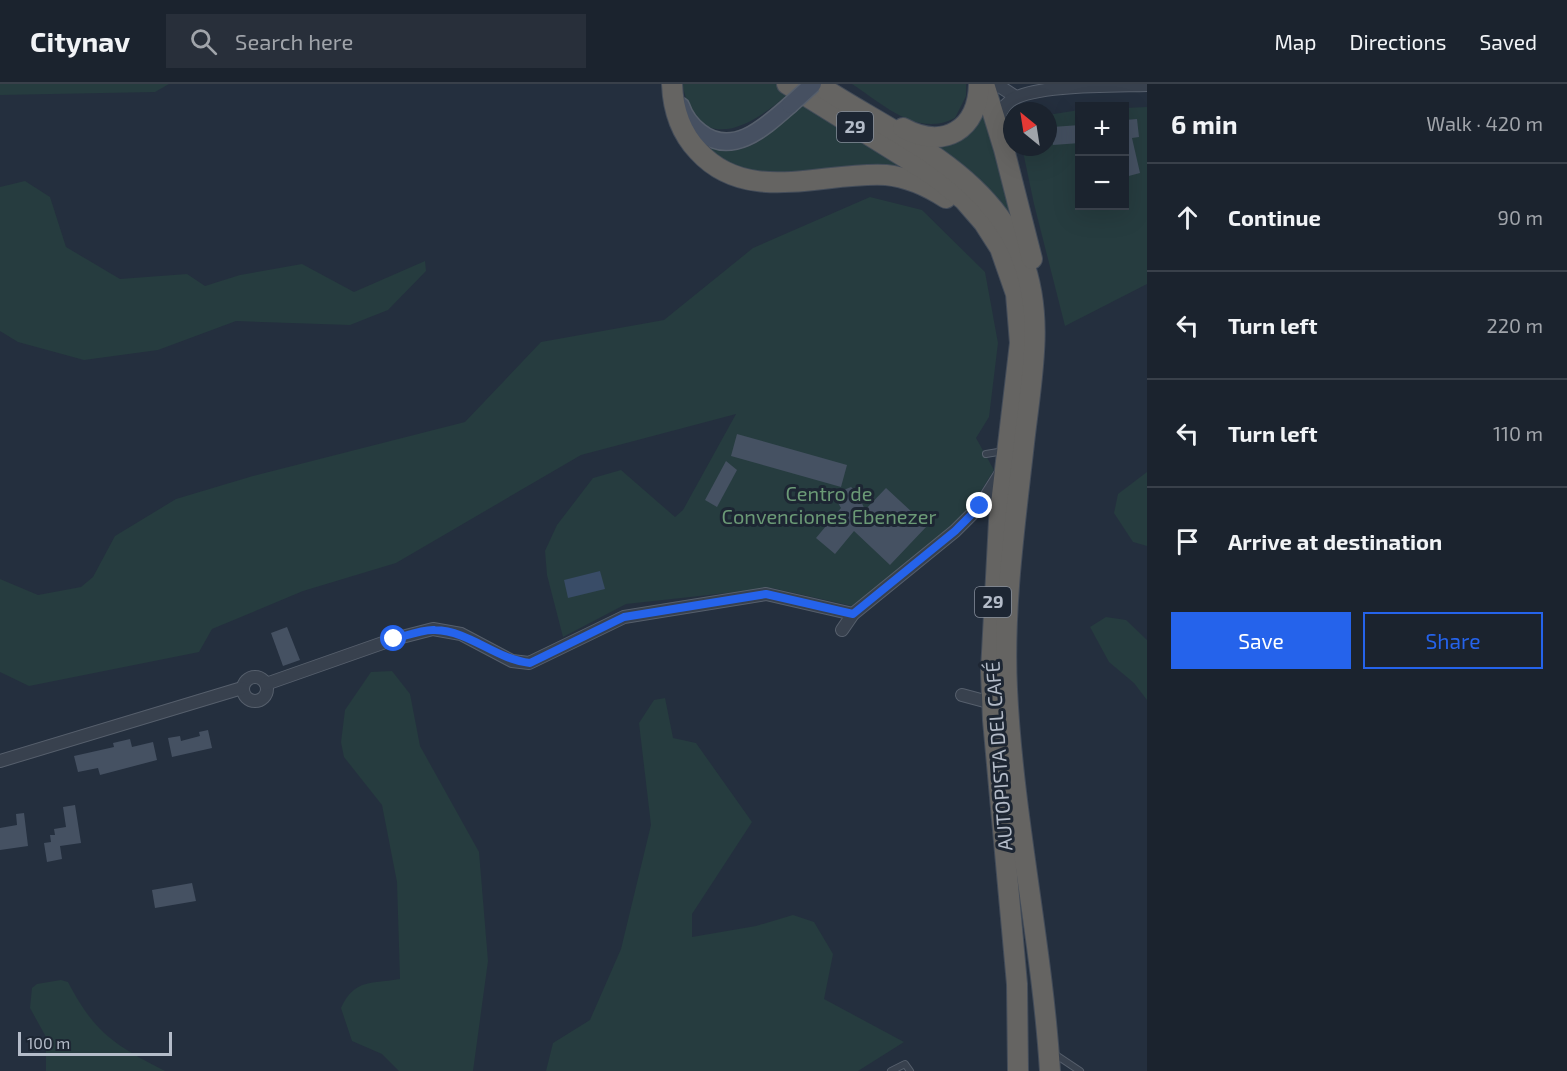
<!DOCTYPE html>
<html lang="en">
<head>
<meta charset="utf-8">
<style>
  :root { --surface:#1b232e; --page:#282f3a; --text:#f1f3f6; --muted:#a0a4aa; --line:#39404a; --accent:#2563eb }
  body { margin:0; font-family:"Exo 2",sans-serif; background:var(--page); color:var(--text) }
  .controls { position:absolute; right:18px; top:18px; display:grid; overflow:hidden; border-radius:0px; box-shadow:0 6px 24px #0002 }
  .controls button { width:54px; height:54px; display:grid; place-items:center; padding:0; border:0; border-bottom:2px solid var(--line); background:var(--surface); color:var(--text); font:30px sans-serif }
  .compass { position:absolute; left:1003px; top:18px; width:54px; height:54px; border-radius:50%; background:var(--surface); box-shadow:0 6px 24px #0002; rotate:330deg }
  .scale { position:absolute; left:18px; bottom:15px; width:154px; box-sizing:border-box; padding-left:6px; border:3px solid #b4bcc9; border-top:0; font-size:16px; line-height:21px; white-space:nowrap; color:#b4bcc9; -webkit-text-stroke:4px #1d2633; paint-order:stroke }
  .stop { position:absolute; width:18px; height:18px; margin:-14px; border:4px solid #2563eb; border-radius:50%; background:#fff }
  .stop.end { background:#2563eb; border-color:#fff; box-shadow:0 2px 6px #0008 }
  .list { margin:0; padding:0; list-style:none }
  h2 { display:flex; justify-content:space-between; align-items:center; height:78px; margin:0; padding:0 24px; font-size:26px }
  h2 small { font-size:20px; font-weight:400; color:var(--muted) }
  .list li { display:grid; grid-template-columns:39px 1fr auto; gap:18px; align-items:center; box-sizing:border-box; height:108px; padding:0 24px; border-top:2px solid var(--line) }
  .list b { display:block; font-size:22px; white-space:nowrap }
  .list em { font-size:20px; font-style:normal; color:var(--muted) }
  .actions { display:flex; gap:12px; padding:18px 24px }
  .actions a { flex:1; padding:14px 0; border:2px solid var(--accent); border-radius:0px; text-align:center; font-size:21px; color:var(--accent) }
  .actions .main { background:var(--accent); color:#fff }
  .icon { flex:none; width:33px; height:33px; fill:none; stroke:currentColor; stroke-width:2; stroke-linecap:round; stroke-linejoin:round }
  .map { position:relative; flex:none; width:1147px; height:987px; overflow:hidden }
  header { display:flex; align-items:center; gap:36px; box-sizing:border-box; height:84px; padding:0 30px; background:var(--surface); border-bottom:2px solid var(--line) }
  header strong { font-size:28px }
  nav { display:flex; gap:33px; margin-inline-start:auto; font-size:21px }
  .search { width:420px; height:54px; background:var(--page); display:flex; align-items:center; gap:15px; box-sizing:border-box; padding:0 21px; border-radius:0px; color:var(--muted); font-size:22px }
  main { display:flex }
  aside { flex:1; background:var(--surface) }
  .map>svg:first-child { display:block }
</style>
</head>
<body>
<header>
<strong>Citynav</strong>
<div class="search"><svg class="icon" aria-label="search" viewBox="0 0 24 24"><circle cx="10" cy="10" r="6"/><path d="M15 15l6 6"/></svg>Search here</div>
<nav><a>Map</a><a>Directions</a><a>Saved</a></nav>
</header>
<main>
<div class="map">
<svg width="1147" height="987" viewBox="0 0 1147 987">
  <rect width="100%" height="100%" fill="#242f3e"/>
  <g fill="#263c3f">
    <path d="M0,0H169L155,8L0,11Z"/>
    <path d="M682,0H779L790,9C767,28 720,67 693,30C687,22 685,10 682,0Z"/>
    <path d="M852,0H966V12L955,34C917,54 883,20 852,0Z"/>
    <path d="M984,18L1018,149L937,63L948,60Z"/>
    <path d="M802,20L933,99L741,90L698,58C745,82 770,50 802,20Z"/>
    <path d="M1147,23V200L1065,242L1034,120L1022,63H1048V31L1079,26L1080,122H1124L1125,24Z"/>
    <path d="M25,97L50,113L66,163L120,195L187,190L205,202L240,191L302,180L354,208L425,177L426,187L388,226L350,241L236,237L158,266L84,276L18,258L0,247V103Z"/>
    <path d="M870,113L922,126L985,188L998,259L989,333L976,354L994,386L965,432L933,460L852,522L772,504L626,520L563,553L547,491L545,467L557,441L593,394L621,386L675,433L683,426L736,330L581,371L396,479L303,507L212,545L199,568L29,602L0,588V495L38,511L81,503L93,493L115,452L176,415L253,392L465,338L541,258L664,236L753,164Z"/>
    <path d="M1147,388V462L1133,458L1114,429L1118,410Z"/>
    <path d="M1106,533L1126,536L1147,556V616L1134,599L1109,578L1090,543Z"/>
    <path d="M392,587L410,610L420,662L479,768L488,877L473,987H399L382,970L352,957L341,924C355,894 372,900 400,895L397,798L382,721L344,673L341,658L345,626L371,588Z"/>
    <path d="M665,614L673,654L696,659L752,738L692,830V853L756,842L793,831L814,838L833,870L824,915L904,958L858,987H546L553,959L590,936L621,865L651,741L639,639L654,616Z"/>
    <path d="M61,896L68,898C95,950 115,961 165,987H46V953L30,924L32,904L37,900Z"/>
  </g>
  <path fill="#394c67" d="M600,487L605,505L568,514L564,496Z"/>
  <g fill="#455162">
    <path d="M1137,35L1139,53L1132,54L1140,89L1125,93V36Z"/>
    <path d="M1080,41V59L1053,61L1052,43Z"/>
    <path d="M737,350L847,381L841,403L731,372Z"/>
    <path d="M726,377L737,386L717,423L705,416Z"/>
    <path d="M851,403L857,408L865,426L886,404L927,442L890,481L854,447L835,470L816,454L841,424L837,417L841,407Z"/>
    <path d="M287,543L300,576L283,582L271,549Z"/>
    <path d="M208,646L212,664L172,673L168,654L180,652L181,657L200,652L199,648Z"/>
    <path d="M130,655L132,663L153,658L157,676L100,691L98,684L78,688L74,672L114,663L113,659Z"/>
    <path d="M75,721L81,759L60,762L62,775L47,778L44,759L51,758L50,751H55L54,745L66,743L63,723Z"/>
    <path d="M24,729L28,762L0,766V744L17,741L16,730Z"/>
    <path d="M192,799L196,817L155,824L152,806Z"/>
  </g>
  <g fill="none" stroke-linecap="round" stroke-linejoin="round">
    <defs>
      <g id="service">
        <path d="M986,370L1004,367"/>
        <path d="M1053,969L1080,987"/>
        <path d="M891,987L905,980L910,987"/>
      </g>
      <g id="minor">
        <path d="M996,0L1016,13"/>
        <path d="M998,41C999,31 1002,23 1010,17C1032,0 1117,2 1147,1"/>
        <path d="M842,546L853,530L955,447L980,422L1002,387"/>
        <circle cx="255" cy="605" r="12"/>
        <path d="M266,600L394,555L433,545L461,550L512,577L529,579L624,533L766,510L853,530"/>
        <path d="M962,611L992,619"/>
        <path d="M0,677L242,604"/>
      </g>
      <path id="secondary" d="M681,22C685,34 691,41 700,48C733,74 766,42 790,21"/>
      <g id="trunk">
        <path d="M672,0C673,25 680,48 698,67C748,122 823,87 886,91C907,93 929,103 946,114"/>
        <path d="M787,0L933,91L964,116L984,139L1000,164L1016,210L1020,259L999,437L991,587L993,636L1017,900L1018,987"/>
        <path d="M817,0C889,48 984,84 1020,169C1046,231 1031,295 1024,359C1015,440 1003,523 1007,605C1013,733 1042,859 1050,987"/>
        <path d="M984,0L1004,65L1032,175"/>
        <path d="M903,44C944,66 978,46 979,0"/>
      </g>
    </defs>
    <use href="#service" stroke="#565f6c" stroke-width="8"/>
    <use href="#minor" stroke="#565f6c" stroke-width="14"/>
    <use href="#secondary" stroke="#565f6c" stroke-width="19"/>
    <use href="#trunk" stroke="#434c59" stroke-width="22"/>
    <use href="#service" stroke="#38414e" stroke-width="6"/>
    <use href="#minor" stroke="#38414e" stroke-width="12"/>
    <use href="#secondary" stroke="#465061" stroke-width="16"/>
    <use href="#trunk" stroke="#656462" stroke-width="20"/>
    <defs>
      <path id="secondary-bridge" d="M790,21L813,0"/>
    </defs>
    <use href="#secondary-bridge" stroke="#565f6c" stroke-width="19" stroke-linecap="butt"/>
    <use href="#secondary-bridge" stroke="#465061" stroke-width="16"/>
  </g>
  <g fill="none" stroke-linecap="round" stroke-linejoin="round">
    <path stroke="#2563eb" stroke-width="8" d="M394,555C406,552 422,545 435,546C470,547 495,575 530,579L624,533L766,510L853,530L955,447L980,422"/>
  </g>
  <g text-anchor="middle" stroke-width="6" stroke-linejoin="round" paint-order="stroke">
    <g fill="#1d2633" stroke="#878f9c" stroke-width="1.5">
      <rect x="837" y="28" width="36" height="30" rx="4.5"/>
      <rect x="975" y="503" width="36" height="30" rx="4.5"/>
    </g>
    <g font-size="18" font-weight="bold" fill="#b4bcc9">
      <text x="855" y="49">29</text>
      <text x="993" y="524">29</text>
    </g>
    <g font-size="20" fill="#6b9a76" stroke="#1d2633">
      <text x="829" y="417">Centro de<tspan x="829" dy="23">Convenciones Ebenezer</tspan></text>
    </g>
    <g font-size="20" fill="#b4bcc9" stroke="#1d2633">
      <text transform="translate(999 672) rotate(-94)" y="7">AUTOPISTA DEL CAFÉ</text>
    </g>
  </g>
</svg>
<div class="controls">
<button>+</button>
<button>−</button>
</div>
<svg class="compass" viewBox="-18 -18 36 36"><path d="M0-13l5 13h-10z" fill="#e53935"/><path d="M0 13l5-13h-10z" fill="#a0a4aa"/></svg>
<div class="scale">100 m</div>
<div class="stop" style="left:394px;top:555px"></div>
<div class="stop end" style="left:980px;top:422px"></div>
</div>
<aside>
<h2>6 min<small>Walk · 420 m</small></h2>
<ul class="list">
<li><svg class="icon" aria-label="ahead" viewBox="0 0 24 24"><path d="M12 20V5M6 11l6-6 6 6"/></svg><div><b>Continue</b></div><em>90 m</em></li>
<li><svg class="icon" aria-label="left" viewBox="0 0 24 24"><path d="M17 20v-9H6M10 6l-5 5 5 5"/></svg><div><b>Turn left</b></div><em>220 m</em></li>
<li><svg class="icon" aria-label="left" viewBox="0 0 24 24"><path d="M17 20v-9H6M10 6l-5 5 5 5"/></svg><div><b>Turn left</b></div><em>110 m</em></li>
<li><svg class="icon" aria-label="arrive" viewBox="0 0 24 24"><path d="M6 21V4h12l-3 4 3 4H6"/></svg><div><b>Arrive at destination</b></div></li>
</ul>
<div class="actions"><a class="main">Save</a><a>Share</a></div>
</aside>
</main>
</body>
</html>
